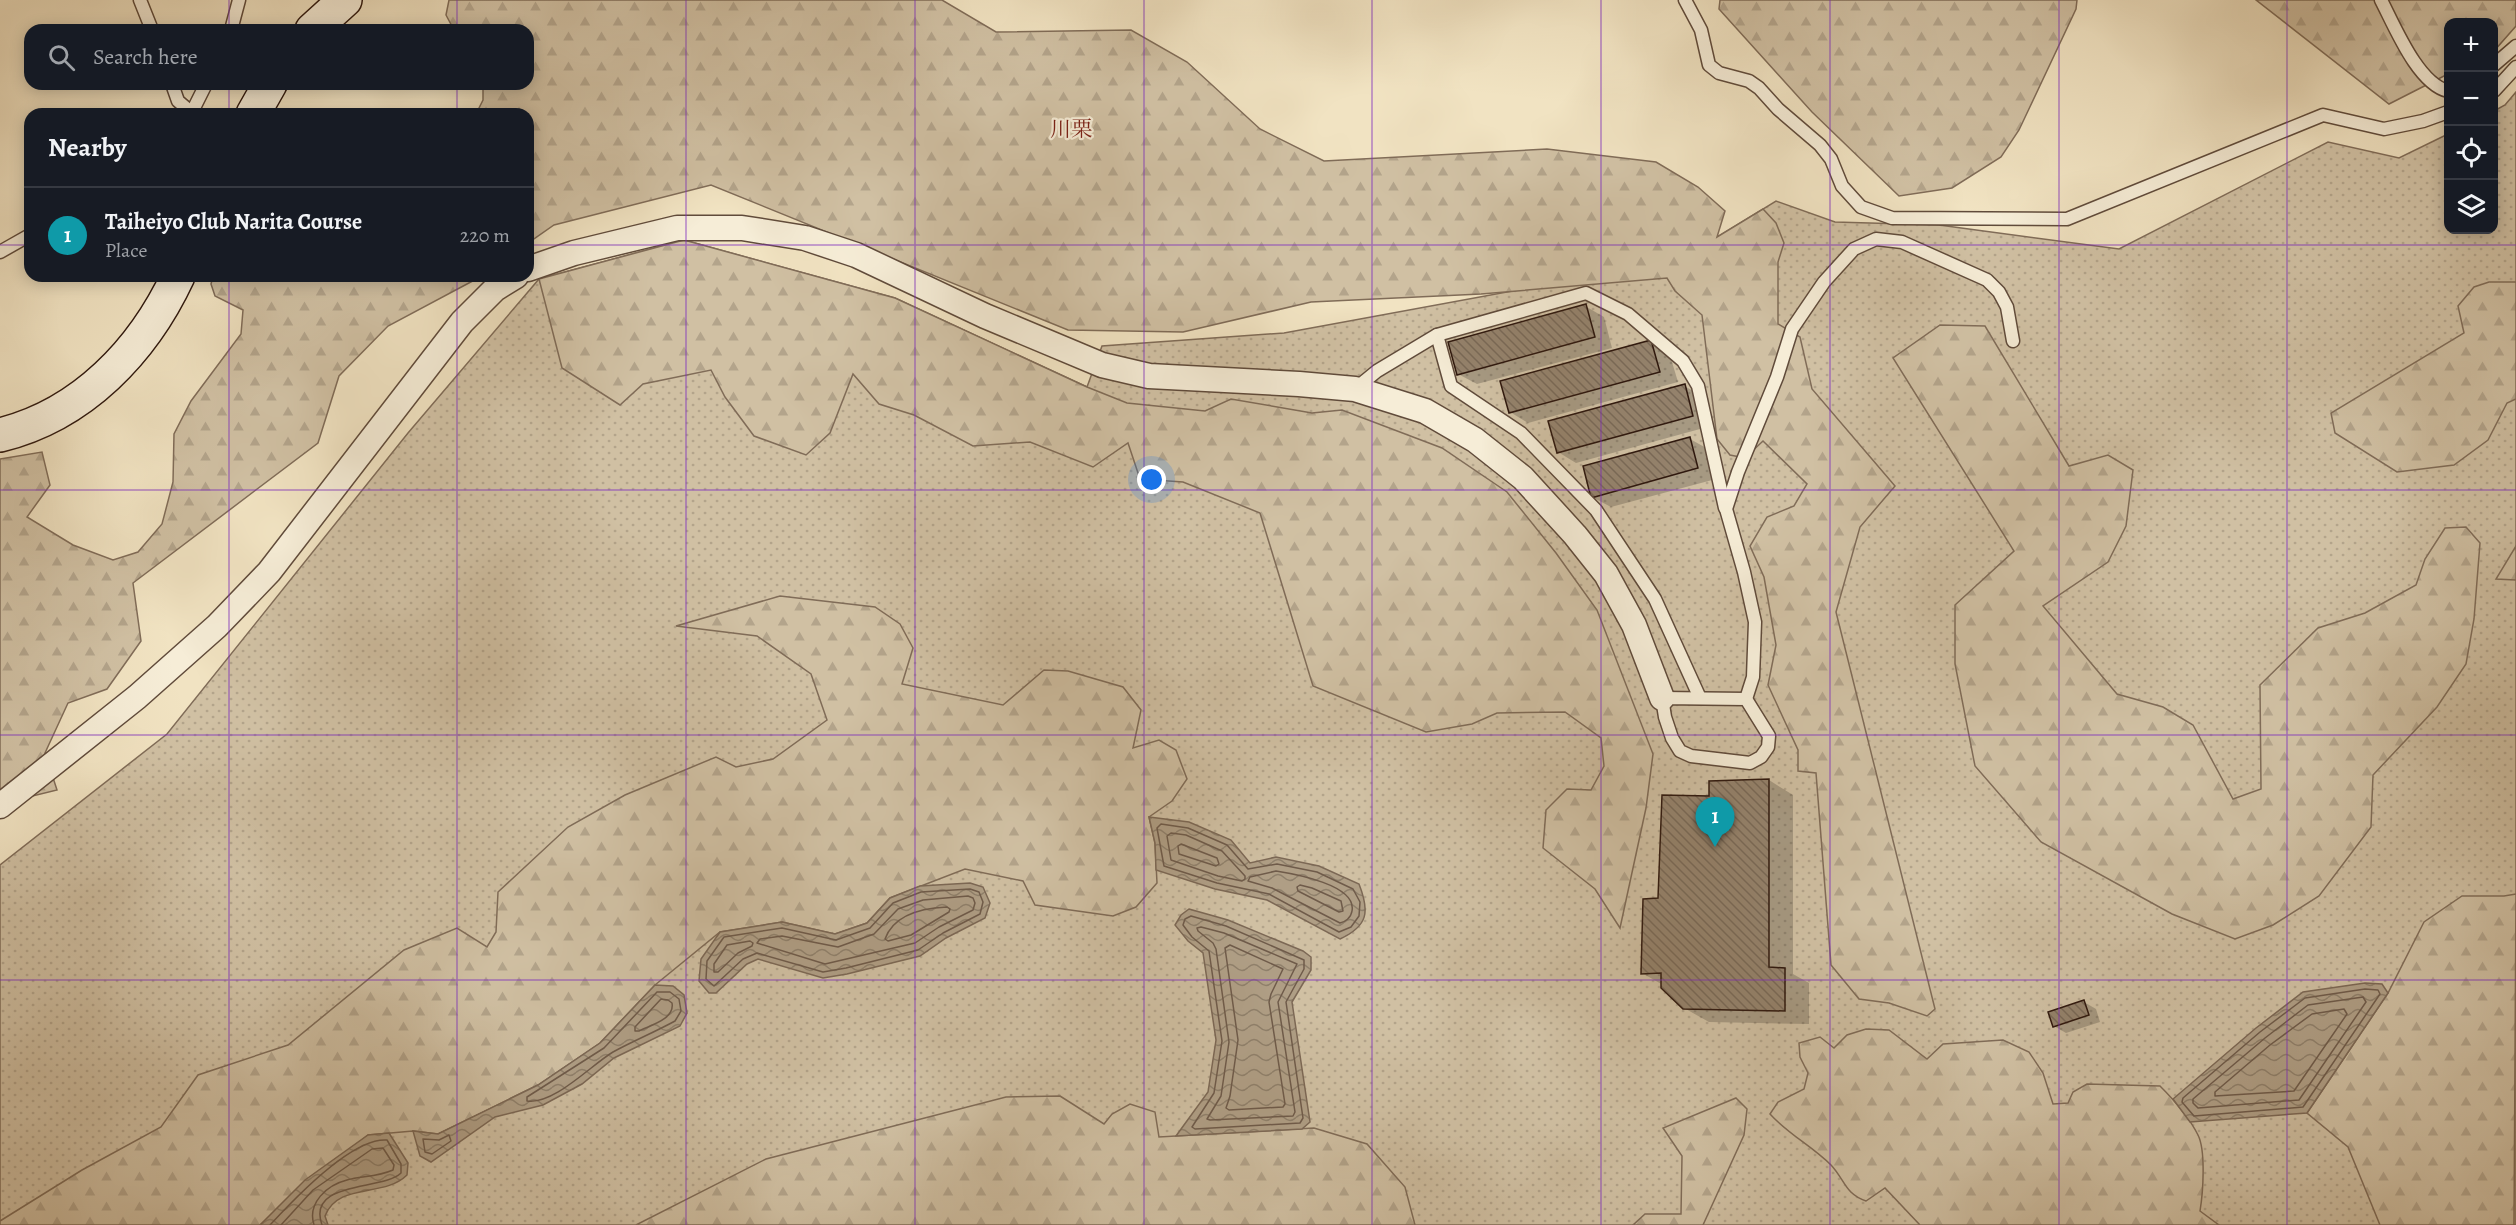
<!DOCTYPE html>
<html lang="en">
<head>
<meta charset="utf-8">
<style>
  :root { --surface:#171b24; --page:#242831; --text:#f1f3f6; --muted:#9ea1a6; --line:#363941; --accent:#db2777 }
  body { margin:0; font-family:Alegreya,"Noto Serif JP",serif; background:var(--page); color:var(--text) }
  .controls { position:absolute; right:18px; top:18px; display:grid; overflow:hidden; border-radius:12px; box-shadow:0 3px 15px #0003 }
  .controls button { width:54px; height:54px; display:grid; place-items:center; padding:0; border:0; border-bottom:2px solid var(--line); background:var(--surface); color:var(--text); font:30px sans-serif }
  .you { position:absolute; left:1152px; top:480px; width:21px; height:21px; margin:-15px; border:4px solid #fff; border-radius:50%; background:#1a73e8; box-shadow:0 0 0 9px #1a73e833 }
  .badge { display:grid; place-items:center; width:39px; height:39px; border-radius:50%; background:var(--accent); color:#fff; font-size:20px; font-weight:700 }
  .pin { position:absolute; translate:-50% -50px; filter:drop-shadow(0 2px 3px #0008) }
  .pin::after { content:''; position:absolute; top:32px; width:21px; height:18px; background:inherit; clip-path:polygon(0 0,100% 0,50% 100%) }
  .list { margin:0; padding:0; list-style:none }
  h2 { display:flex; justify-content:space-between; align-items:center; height:78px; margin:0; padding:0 24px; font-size:26px }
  h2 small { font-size:20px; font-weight:400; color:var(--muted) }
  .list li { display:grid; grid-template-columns:39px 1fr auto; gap:18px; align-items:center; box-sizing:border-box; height:96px; padding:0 24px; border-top:2px solid var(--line) }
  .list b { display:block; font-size:22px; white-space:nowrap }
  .list p { margin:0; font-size:20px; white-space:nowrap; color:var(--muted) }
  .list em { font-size:20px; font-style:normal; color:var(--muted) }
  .icon { flex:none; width:33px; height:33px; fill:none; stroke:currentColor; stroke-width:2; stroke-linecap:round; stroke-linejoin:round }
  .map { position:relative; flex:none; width:2516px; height:1225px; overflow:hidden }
  .search { position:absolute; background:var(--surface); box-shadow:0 3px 15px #0003; left:24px; top:24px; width:510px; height:66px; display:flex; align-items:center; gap:15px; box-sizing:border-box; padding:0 21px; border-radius:18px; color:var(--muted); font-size:22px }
  .panel { position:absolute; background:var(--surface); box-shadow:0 3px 15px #0003; left:24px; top:108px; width:510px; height:174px; border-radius:18px }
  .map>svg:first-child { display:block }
</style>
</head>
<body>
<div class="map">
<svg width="2516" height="1225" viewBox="0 0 2516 1225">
  <defs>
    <pattern id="grass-dots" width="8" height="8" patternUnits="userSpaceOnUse" patternTransform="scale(1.5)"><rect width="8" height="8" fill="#d0c0a3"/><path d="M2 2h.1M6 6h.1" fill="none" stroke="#b3a48b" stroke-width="1.8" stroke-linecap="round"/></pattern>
    <pattern id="forest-firs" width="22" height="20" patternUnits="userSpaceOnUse" patternTransform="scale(1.5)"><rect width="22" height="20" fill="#d0c0a3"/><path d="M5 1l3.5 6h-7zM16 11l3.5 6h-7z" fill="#b3a48b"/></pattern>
    <pattern id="water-waves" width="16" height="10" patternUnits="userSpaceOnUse" patternTransform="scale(1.5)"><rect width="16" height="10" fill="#af9e85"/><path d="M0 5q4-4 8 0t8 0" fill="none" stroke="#8f806b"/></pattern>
    <pattern id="building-back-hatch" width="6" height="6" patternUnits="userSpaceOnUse" patternTransform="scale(1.5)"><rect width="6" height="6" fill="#94826c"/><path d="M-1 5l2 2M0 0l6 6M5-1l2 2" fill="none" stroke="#796957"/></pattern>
  </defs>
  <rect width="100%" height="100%" fill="#f1e3c2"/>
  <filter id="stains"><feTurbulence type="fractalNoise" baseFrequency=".00333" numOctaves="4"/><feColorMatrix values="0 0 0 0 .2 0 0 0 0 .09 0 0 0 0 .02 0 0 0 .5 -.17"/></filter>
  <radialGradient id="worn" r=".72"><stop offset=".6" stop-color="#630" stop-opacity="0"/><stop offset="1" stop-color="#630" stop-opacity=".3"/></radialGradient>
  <path fill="url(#grass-dots)" stroke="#806c58" stroke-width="1.5" d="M2516,92V1225H0V865L167,734L408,433L539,279L684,240L895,298L1087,387L1102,346L1284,333L1680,260L1776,201L1835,222L1939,225L2119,249L2328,142L2399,158L2448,134V230H2494V111L2505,105Z"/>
  <g fill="url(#forest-firs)" stroke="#806c58" stroke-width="1.5">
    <path d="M449,0H942L996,32L1131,30L1187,62L1260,129L1324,161L1547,149L1656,162L1698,187L1725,211L1717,237L1763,209L1776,223L1784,243L1778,262V324L1800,337L1812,389L1895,486L1860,527L1836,612L1935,1009L1927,1016L1889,1003L1859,999L1831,965L1816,773L1798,771V750L1768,685L1776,645L1764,577L1750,546L1767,517L1794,506L1807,484L1763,441L1745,458L1730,455L1717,439L1702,315L1675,291L1667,278L1481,294L1311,302L1183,332L1068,330L711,185L554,225L528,243V114H476L483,100V84H528V30H454L446,15Z"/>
    <path d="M1720,0H2077L2076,9L2019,130L2001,157L1952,188L1899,196L1812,112L1719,9Z"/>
    <path d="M2256,0H2516V26L2494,51V22H2448V74L2389,104Z"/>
    <path d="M684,240L895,298L1087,387L1127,403L1205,411L1231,399L1312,413L1342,410L1442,448L1507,492L1556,553L1597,610L1653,754L1646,808L1620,928L1595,889L1543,848L1546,810L1567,789L1591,790L1604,766L1601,738L1565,712L1497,713L1472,724L1426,732L1313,686L1260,513L1183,482L1140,479L1128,443L1093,467L1030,442L973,446L914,415L879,404L853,374L830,433L806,455L754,436L725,397L711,370L643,384L620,405L562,368L539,279Z"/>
    <path d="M213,276H482L388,326L339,376L318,443L133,583L141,641L107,689L68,703L45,753L57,790L0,804V459L42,452L50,485L27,517L73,545L113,560L138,552L162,524L173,482L174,434L191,401L241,334L243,310L215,296L211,284Z"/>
    <path d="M2489,282H2516V399L2507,403L2488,440L2454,465L2397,472L2335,433L2331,413L2464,333L2458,306L2474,287Z"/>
    <path d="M1940,325L1985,326L2069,466L2108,455L2133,470L2126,526L2108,562L2043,606L2117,694L2163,707L2193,725L2233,799L2261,789L2260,685L2318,628L2365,613L2416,585L2425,559L2445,528L2466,527L2480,543L2474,619L2466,664L2437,707L2373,775L2371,827L2319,896L2273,925L2235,939L2172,914L2041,842L1975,766L1955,664V605L2014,551L1893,358Z"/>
    <path d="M2516,546V580L2496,579Z"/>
    <path d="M780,596L875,607L900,624L913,648L902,684L1003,705L1044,670L1068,671L1123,687L1141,710L1133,748L1159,740L1176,750L1187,779L1172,801L1149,817L1155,843L1157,883L1136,907L1113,916L1035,905L1023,881L965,869L890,898L867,923L835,934L782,922L720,932L655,985L600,1043L538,1085L438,1134L413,1131L368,1135L260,1225H0V1221L82,1170L161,1127L198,1075L288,1045L404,950L457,928L487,947L496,932L498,892L568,827L625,795L716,757L736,767L773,759L827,720L811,674L757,636L676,626Z"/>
    <path d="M2516,894L2514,1225H2380L2348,1147L2307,1113L2388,993L2424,922L2462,896H2504Z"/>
    <path d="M1866,1029L1889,1030L1927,1059L1943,1044L2003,1040L2029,1052L2043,1073L2053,1104L2068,1103L2073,1092L2087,1084L2160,1086C2174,1100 2189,1117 2198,1135C2206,1151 2203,1193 2200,1211L2219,1225H1920L1885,1188L1866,1201C1845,1194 1845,1180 1831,1165C1812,1146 1788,1134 1770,1114L1778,1102L1804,1089L1808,1073L1800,1057L1799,1043L1820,1037L1834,1048L1847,1035Z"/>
    <path d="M1060,1096L1104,1124L1112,1114L1130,1104L1155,1112L1159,1137L1314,1128L1367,1144L1405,1187L1415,1225H636L766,1159L1006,1097Z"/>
    <path d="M1736,1098L1747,1109L1744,1135L1703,1225H1633L1645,1214H1681L1682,1156L1663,1128Z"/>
  </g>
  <g fill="url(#water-waves)" stroke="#7c6855" stroke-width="1.5">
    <path d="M1149,817L1189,822L1231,840L1250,863L1276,857L1319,866L1359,884C1370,912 1368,926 1340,939L1267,900L1215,889L1156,870L1155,843Z"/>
    <path d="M970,883L983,887L990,903L985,918L946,938L920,956L847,974L823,978L758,959L747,964L716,993H709L699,981L701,959L720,932L782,922L835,934L867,923L890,898L920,886Z"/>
    <path d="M1189,909L1228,920L1303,951L1311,957V970L1292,1002L1310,1122L1302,1129L1176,1136L1208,1092L1216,1040L1203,953L1188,941L1175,925L1181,915Z"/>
    <path d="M2365,983L2382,984L2388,993L2307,1113L2190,1122L2173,1099L2256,1028L2303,992Z"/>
    <path d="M655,985L673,986L684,995L687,1013L680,1026L614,1058L582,1084L543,1105L495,1117L431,1162L420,1156L413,1131L438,1134L538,1085L600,1043Z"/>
    <path d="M389,1133L408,1163L407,1175C384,1198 338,1182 325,1216L328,1225H260L305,1180L368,1135Z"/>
  </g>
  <g fill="#0003">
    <path d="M1585,306L1604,317L1612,348L1477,384L1458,374Z"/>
    <path d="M1651,341L1669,352L1678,382L1528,423L1510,412Z"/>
    <path d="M1684,386L1703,396L1711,426L1576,463L1558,452Z"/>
    <path d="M1690,439L1708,449L1716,479L1611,507L1592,497Z"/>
    <path d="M1769,780L1793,795V974L1809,983V1024L1709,1022L1684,1008L1663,985L1642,973L1660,899L1711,797Z"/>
    <path d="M2084,1002L2096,1009L2100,1022L2066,1033L2054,1026Z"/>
  </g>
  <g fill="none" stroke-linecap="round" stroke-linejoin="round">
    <g stroke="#6f5b4a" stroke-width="1.5">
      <path d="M1161,824L1188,828L1227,845L1248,869L1277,864L1317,872L1353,889L1360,902L1359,916L1351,927L1339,932L1269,894L1217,883L1164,866L1157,828Z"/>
      <path d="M1171,833L1186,835L1222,851L1245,876V879L1242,881L1218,876L1171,860L1167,836Z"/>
      <path d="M1181,844L1217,858L1219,864L1216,866L1179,854L1178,846Z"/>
      <path d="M1276,871C1295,874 1357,885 1352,911C1351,918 1345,922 1340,923L1272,888L1248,881L1250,877Z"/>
      <path d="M1300,885L1312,888L1341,901L1343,911L1339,912L1298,891L1297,887Z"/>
      <path d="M970,889L979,892L983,902L980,914L943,933L918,950L846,968L823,972L757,953L743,959L714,986L706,979L707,961L724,937L782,928L836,940L870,928L893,903L921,892Z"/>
      <path d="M968,896L973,898L975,903L973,910L939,927L915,943L825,964L757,943L760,939L782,936L838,947L874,934L898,909L923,900Z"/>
      <path d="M947,907L950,909L949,912L911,935L888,941L885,939C894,914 924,908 947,907Z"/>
      <path d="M1191,916L1226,926L1304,960V969L1286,1002L1303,1118L1300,1123L1195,1129L1192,1127L1214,1093L1222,1041L1209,951L1192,937L1183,925L1185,919Z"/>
      <path d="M1201,927L1224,933L1297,964L1278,1002L1295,1112L1293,1116L1210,1120L1207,1119L1221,1096L1229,1042L1216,949L1213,943L1198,931L1197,928Z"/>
      <path d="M750,941L753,943L752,946L738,953L718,972H714V964L727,945Z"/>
      <path d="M1230,945L1283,969L1271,994L1269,1002L1285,1104L1283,1107L1229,1110L1226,1108L1230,1096L1238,1040L1225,948Z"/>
      <path d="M2365,989L2378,990L2380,994L2303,1107L2194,1116L2182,1102L2183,1098L2260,1032L2305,998Z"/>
      <path d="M657,992H670L679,999L681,1011L675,1021C655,1032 633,1041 613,1052C591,1065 554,1105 527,1101V1097L604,1048Z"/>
      <path d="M2363,997L2366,1002L2299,1100L2198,1108L2193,1103V1099L2265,1038L2308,1005Z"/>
      <path d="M661,999L668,1000L672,1003C675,1019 651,1025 639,1031H635V1027Z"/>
      <path d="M2344,1009L2347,1014L2294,1091L2215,1096V1092L2270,1045L2312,1014Z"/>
      <path d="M449,1135L451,1141L432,1154L425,1152L423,1139L439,1140Z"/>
      <path d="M270,1225C293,1200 352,1137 387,1140L401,1164V1173C383,1191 306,1180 322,1225"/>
      <path d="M281,1225L313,1190L372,1149L383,1148L394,1165L393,1170C377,1177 362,1176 347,1180C327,1185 307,1203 314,1225"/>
    </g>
  </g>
  <g fill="url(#building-back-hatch)" stroke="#2f180e" stroke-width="1.5">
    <path d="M1586,304L1595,337L1457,375L1448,342Z"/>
    <path d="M1651,340L1660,372L1509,413L1500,381Z"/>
    <path d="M1685,384L1693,416L1557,453L1548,421Z"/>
    <path d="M1690,437L1698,468L1591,498L1583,466Z"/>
    <path d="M1769,779V967L1785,968V1011L1683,1009L1661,988V973L1641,974L1643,899L1658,898L1662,795L1709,796V781Z"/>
    <path d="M2084,1000L2089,1015L2053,1027L2048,1012Z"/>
  </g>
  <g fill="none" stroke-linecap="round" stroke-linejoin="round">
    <defs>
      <g id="lane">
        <path d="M140,0L152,30"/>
        <path d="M1685,0L1701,30L1709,65L1719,73L1749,81L1759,88L1778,109L1820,145L1831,159L1842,186L1861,207L1892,218L2067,219L2323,115L2384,129L2423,121L2448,112"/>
        <path d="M2381,0C2395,27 2418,84 2448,91"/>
        <path d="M231,30L239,0"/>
        <path d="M2494,65L2516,46"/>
        <path d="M172,84L178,101L192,113"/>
        <path d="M2494,91L2516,67"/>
        <path d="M191,114L206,84"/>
        <path d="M0,252L30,235"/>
        <path d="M1437,335L1451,386L1521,433L1596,510L1655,599L1700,698"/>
        <path d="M1355,389L1377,371L1437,335L1586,293L1628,314L1683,361L1698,386L1725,508"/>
        <path d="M1662,698L1746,699L1769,736L1768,747L1761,757L1750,763L1691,756L1680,751L1672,738L1665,717Z"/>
        <path d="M1746,699L1753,677L1755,622L1744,572L1726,509L1738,472L1777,377L1792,329L1824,282L1854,249L1876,239L1902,242L1987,280L1999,292L2007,307L2013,341"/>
      </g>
      <g id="street">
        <path d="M528,269L574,253L677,228H742L805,238L856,255L985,316L1102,365L1149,376L1299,384L1355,389L1425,411L1475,440L1523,478L1575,535L1606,574L1634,625L1662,698"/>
        <path d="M0,806L137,697L217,626L269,572L462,322L495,289L516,276"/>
      </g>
      <g id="secondary">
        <path d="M312,30L345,0"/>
        <path d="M253,114L270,84"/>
        <path d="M0,435C82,415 143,351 178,276"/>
      </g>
    </defs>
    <use href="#lane" stroke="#604b3b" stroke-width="15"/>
    <use href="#street" stroke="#604b3b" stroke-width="27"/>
    <use href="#secondary" stroke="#2f180e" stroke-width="36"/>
    <use href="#lane" stroke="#f6edd7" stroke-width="12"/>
    <use href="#street" stroke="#f6edd7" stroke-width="24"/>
    <use href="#secondary" stroke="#f6edd7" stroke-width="33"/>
  </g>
  <path fill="none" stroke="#7b2cbf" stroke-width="1.5" stroke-opacity="0.55" d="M229,0V30M457,0V30M686,0V1225M915,0V1225M1144,0V1225M1372,0V1225M1601,0V1225M1830,0V1225M2059,0V1225M2287,0V1225M229,84V114M457,84V114M0,245H30M528,245H2516M229,276V1225M457,276V1225M0,490H2516M0,735H2516M0,980H2516"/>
  <g text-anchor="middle" stroke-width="4.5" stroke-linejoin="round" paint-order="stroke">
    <g font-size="21" fill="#7a1f14" stroke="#f6edd7">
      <text x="1071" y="136">川栗</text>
    </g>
  </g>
  <rect width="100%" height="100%" filter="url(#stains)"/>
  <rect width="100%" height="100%" fill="url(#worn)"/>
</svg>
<div class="controls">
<button>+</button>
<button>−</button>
<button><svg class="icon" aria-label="locate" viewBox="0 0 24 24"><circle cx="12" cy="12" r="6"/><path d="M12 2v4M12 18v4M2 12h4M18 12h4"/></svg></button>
<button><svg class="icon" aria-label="layers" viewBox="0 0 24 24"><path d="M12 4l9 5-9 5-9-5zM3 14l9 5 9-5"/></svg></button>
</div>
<div class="you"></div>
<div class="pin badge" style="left:1715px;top:847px;background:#0f9aa8">1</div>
<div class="search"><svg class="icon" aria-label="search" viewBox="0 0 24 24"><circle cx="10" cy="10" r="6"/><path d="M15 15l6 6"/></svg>Search here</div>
<section class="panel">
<h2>Nearby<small></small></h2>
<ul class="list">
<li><span class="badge" style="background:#0f9aa8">1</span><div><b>Taiheiyo Club Narita Course</b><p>Place</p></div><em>220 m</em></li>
</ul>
</section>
</div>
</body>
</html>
